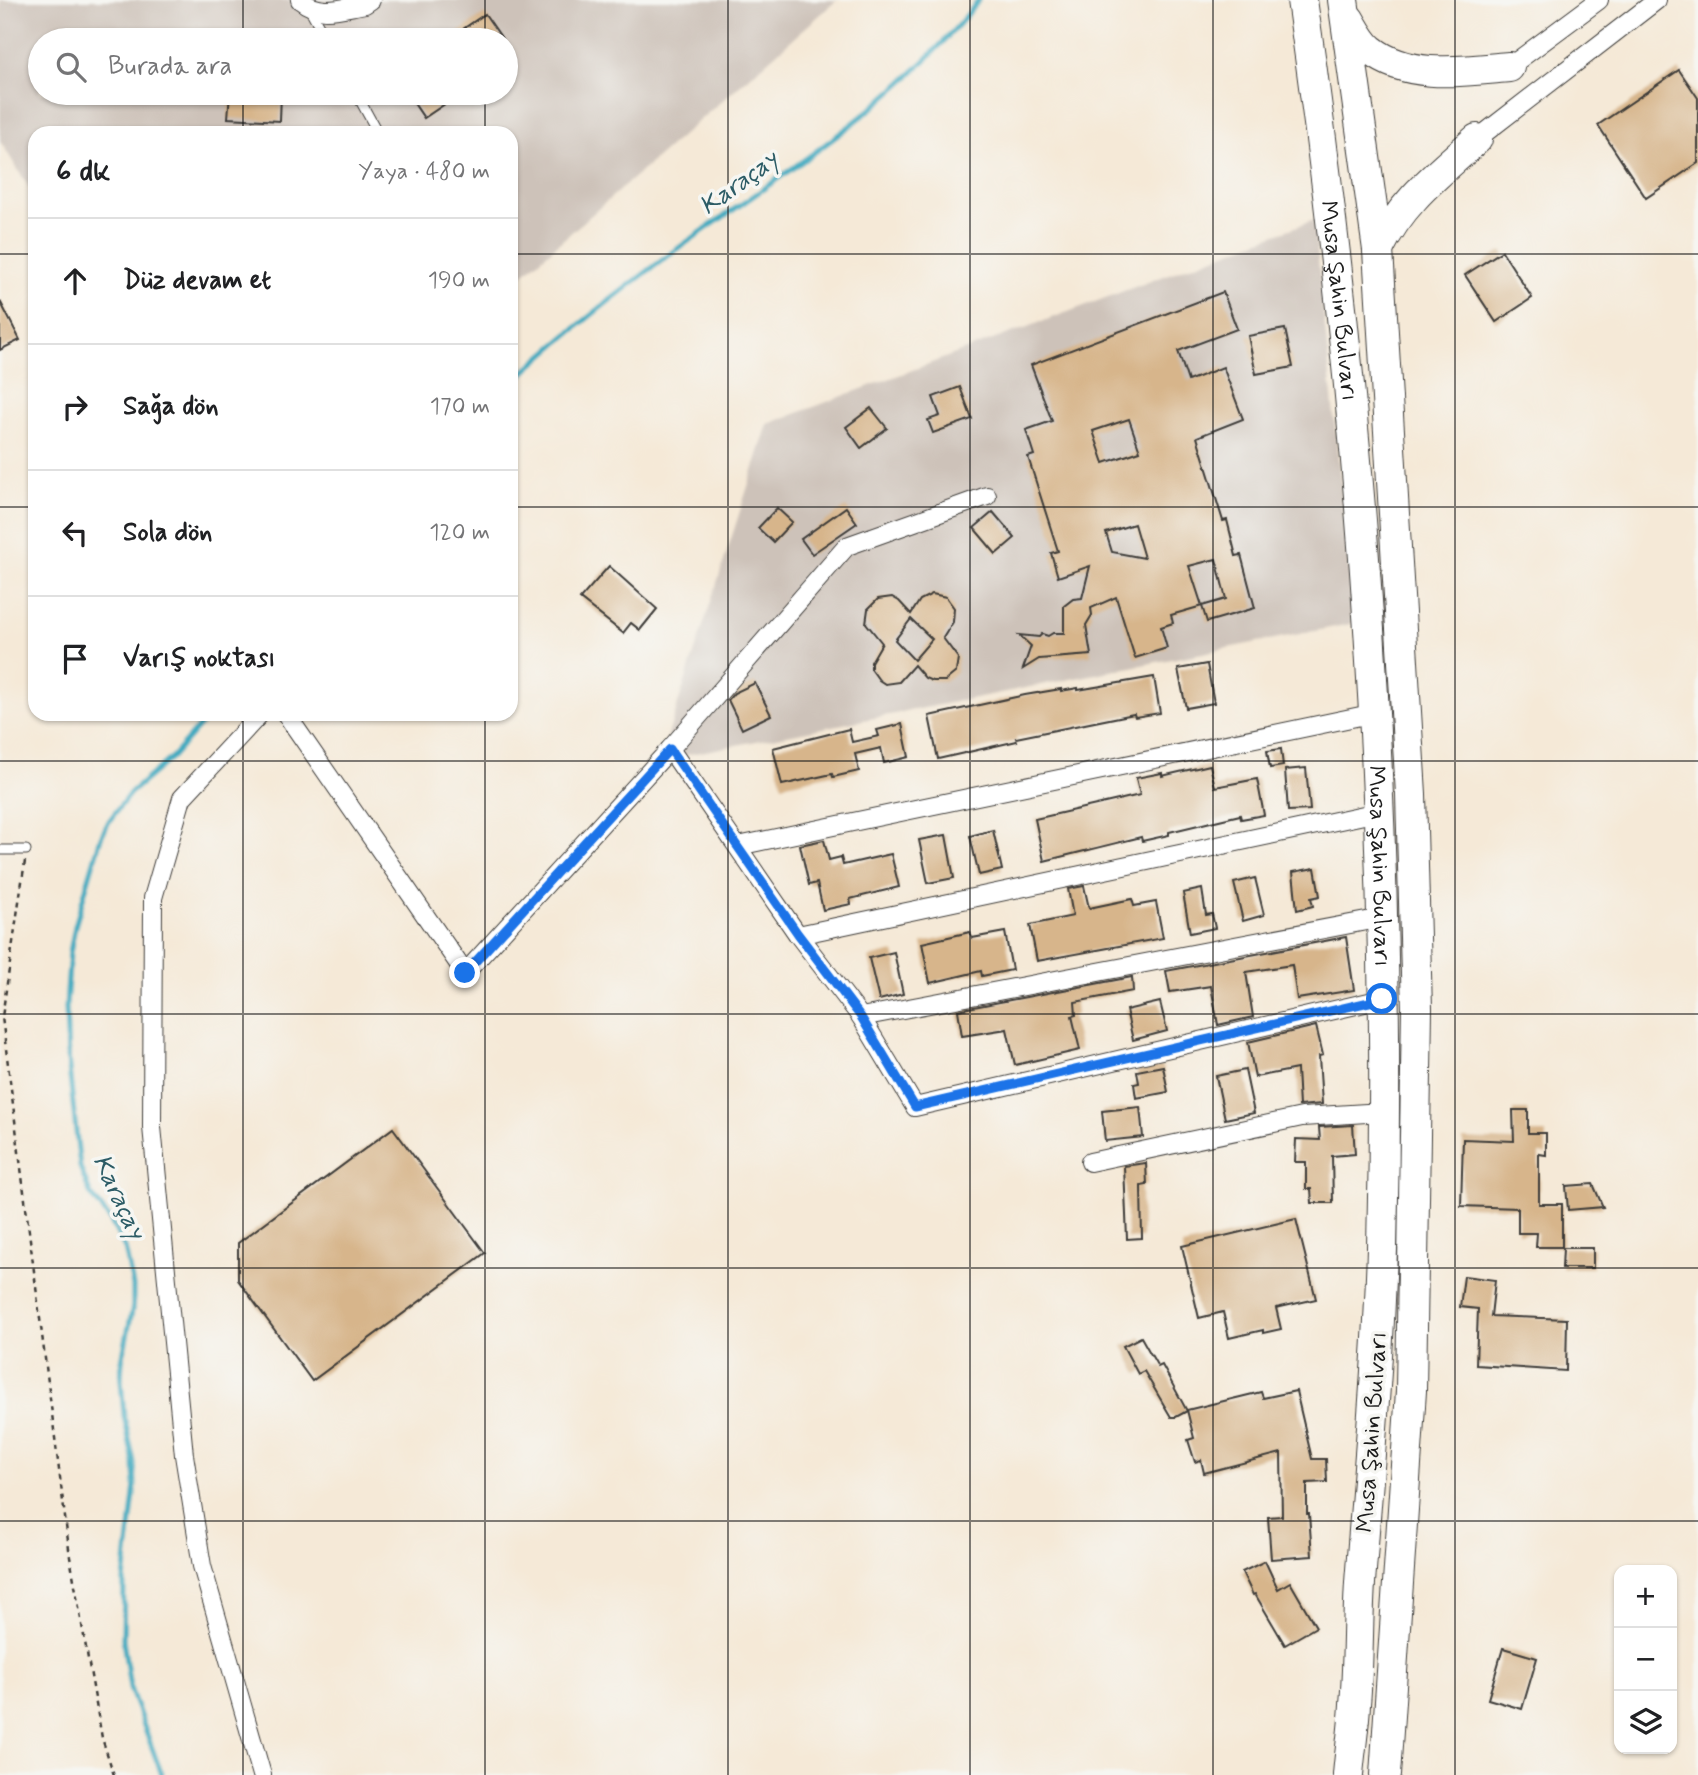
<!DOCTYPE html>
<html lang="tr">
<head>
<meta charset="utf-8">
<style>
  :root { --surface:#fff; --page:#f6f6f6; --text:#202124; --muted:#757577; --line:#e0e0e0 }
  body { margin:0; font-family:Mynerve,sans-serif; background:var(--page); color:var(--text) }
  .controls { position:absolute; right:21px; bottom:21px; display:grid; overflow:hidden; border-radius:14px; box-shadow:0 2px 5px #0004 }
  .controls button { width:63px; height:63px; display:grid; place-items:center; padding:0; border:0; border-bottom:2px solid var(--line); background:var(--surface); color:var(--text); font:35px sans-serif }
  .stop { position:absolute; width:21px; height:21px; margin:-16px; border:5px solid #1a73e8; border-radius:50%; background:#fff }
  .stop.end { background:#1a73e8; border-color:#fff; box-shadow:0 2px 7px #0008 }
  .list { margin:0; padding:0; list-style:none }
  h2 { display:flex; justify-content:space-between; align-items:center; height:91px; margin:0; padding:0 28px; font-size:30px }
  h2 small { font-size:23px; font-weight:400; color:var(--muted) }
  .list li { display:grid; grid-template-columns:46px 1fr auto; gap:21px; align-items:center; box-sizing:border-box; height:126px; padding:0 28px; border-top:2px solid var(--line) }
  .list b { display:block; font-size:26px; white-space:nowrap }
  .list em { font-size:23px; font-style:normal; color:var(--muted) }
  .icon { flex:none; width:38px; height:38px; fill:none; stroke:currentColor; stroke-width:2; stroke-linecap:round; stroke-linejoin:round }
  .map { position:relative; flex:none; width:1698px; height:1775px; overflow:hidden }
  .search { position:absolute; background:var(--surface); box-shadow:0 2px 5px #0004; left:28px; top:28px; width:490px; height:77px; display:flex; align-items:center; gap:18px; box-sizing:border-box; padding:0 24px; border-radius:38px; color:var(--muted); font-size:26px }
  .panel { position:absolute; background:var(--surface); box-shadow:0 2px 5px #0004; left:28px; top:126px; width:490px; height:595px; border-radius:21px }
  .map>svg:first-child { display:block }
</style>
</head>
<body>
<div class="map">
<svg width="1698" height="1775" viewBox="0 0 1698 1775">
  <rect width="100%" height="100%" fill="#f6f6f2"/>
  <filter id="ink" filterUnits="userSpaceOnUse"><feTurbulence type="fractalNoise" baseFrequency=".0143" numOctaves="2"/><feDisplacementMap in="SourceGraphic" scale="14" xChannelSelector="R" yChannelSelector="G"/><feConvolveMatrix kernelMatrix="1 2 1 2 8 2 1 2 1" color-interpolation-filters="sRGB"/></filter>
  <filter id="wash" filterUnits="userSpaceOnUse"><feTurbulence type="fractalNoise" baseFrequency=".00686" numOctaves="4" result="noise"/><feDisplacementMap in="SourceGraphic" scale="28" xChannelSelector="R" yChannelSelector="G"/><feGaussianBlur stdDeviation="1.57" result="paint"/><feColorMatrix in="noise" values="0 0 0 0 0 0 0 0 0 0 0 0 0 0 0 0 0 1.4 0 .05"/><feComposite in="paint" operator="in"/></filter>
  <g filter="url(#wash)">
    <rect width="100%" height="100%" fill="#f5e9d7"/>
    <g fill="#cdc2b9" fill-rule="evenodd">
      <path d="M0,0H837L511,285V133H35V197L0,141ZM40,40H506V93H40Z"/>
      <path d="M1314,220L1355,623L660,760L768,424Z"/>
    </g>
    <g fill="none" stroke-linecap="round" stroke-linejoin="round">
      <g stroke="#40aac0" stroke-width="5">
        <path d="M511,384C563,336 619,292 676,250C782,174 898,105 979,0"/>
        <path d="M162,1775L130,1688L123,1640L124,1580L135,1485L134,1462L124,1416L121,1380L122,1361L133,1306V1286L125,1248L109,1218L90,1193L80,1167L68,1059L66,1006L70,952L75,926L101,837L109,821L130,793L172,757L210,714"/>
      </g>
    </g>
    <g id="blocks">
      <g fill="#d7b58b" fill-rule="evenodd">
        <path d="M485,14L503,40H447Z"/>
        <path d="M1679,70L1698,98V163L1646,198L1598,125Z"/>
        <path d="M230,93H281L280,121L228,118Z"/>
        <path d="M407,93H461L424,118Z"/>
        <path d="M1502,251L1532,298L1496,322L1465,275Z"/>
        <path d="M1223,292L1237,329L1178,351L1188,381L1223,367L1243,419L1197,437L1223,521L1227,520L1236,556L1241,555L1255,608L1207,622L1202,606L1226,599L1216,559L1189,566L1202,606L1171,615L1173,623L1161,627L1167,648L1135,658L1116,597L1091,608L1092,615L1086,625L1091,655L1039,659L1023,669L1031,646L1019,635L1039,637L1042,634L1048,636L1053,633H1064V606L1073,599L1082,598L1090,566L1058,577L1051,553L1058,551L1028,457L1034,455L1026,430L1052,421L1031,365ZM1129,419L1140,451L1104,463L1093,431ZM1134,524L1144,558L1112,552L1106,533Z"/>
        <path d="M0,301L20,340L0,350Z"/>
        <path d="M1285,329L1293,367L1256,374L1248,336Z"/>
        <path d="M960,387L972,419L933,433L928,420L940,416L933,397Z"/>
        <path d="M871,408L887,428L861,448L846,427Z"/>
        <path d="M846,507L857,523L812,554L801,539Z"/>
        <path d="M777,508L792,522L773,542L758,528Z"/>
        <path d="M993,512L1015,538L996,554L974,528Z"/>
        <path d="M609,566L657,609L640,630L631,623L623,633L580,599Z"/>
        <path d="M932,594L946,597L954,608L953,622L943,638L958,658L956,672L945,681H932L925,678L914,665L899,682L885,684L879,680L871,669V662L882,643L866,623L868,609L878,599L892,597L899,601L911,614L920,600ZM911,619L932,639L914,660L895,640Z"/>
        <path d="M1207,664L1214,703L1186,708L1178,669Z"/>
        <path d="M1154,677L1160,713L1135,717L1134,714L1016,738L1017,741L938,759L929,716L1025,695L1061,689V691L1078,688V690Z"/>
        <path d="M755,683L771,715L742,729L728,700L734,693Z"/>
        <path d="M902,724L909,757L884,763L881,748L855,754L859,771L833,777L832,774L782,785L773,748L849,729L852,742L879,736L877,730Z"/>
        <path d="M1281,749L1283,766L1270,768L1267,751Z"/>
        <path d="M1210,765L1215,787L1257,779L1264,815L1241,819L1240,815L1169,832V835L1142,841L1141,837L1044,861L1035,819L1140,795L1136,778L1162,773V776Z"/>
        <path d="M1306,768L1310,810L1288,811L1285,770Z"/>
        <path d="M993,830L1002,870L979,875L970,836Z"/>
        <path d="M946,835L954,878L928,883L919,840Z"/>
        <path d="M824,840L829,860L841,857L843,865L891,854L899,887L850,899L851,904L823,910L817,883L809,885L800,845Z"/>
        <path d="M1315,868L1320,896L1311,898L1313,906L1297,910L1293,872Z"/>
        <path d="M1255,878L1264,915L1243,921L1234,883Z"/>
        <path d="M1084,886L1089,908L1132,899L1134,906L1156,902L1163,938L1037,961L1030,925L1073,916L1068,889Z"/>
        <path d="M1202,889L1206,915L1212,914L1215,928L1190,933L1183,893Z"/>
        <path d="M970,932L972,938L1005,932L1012,970L982,976L981,971L930,983L922,943Z"/>
        <path d="M1346,937L1354,990L1297,999L1292,965L1246,972L1253,1017L1218,1025L1211,986L1170,992L1166,971Z"/>
        <path d="M894,952L903,994L879,1000L869,958Z"/>
        <path d="M1132,977L1133,991L1075,1002L1076,1015L1072,1016L1080,1050L1015,1065L1007,1029L962,1036L958,1010Z"/>
        <path d="M1160,1002L1167,1031L1133,1040L1126,1010Z"/>
        <path d="M1316,1026L1323,1055L1319,1056L1322,1104L1299,1106L1297,1069L1255,1077L1248,1042Z"/>
        <path d="M1163,1066L1168,1092L1136,1098L1134,1084L1139,1083L1137,1071Z"/>
        <path d="M1245,1070L1254,1113L1225,1119L1216,1076Z"/>
        <path d="M1140,1107L1143,1137L1105,1141L1102,1111Z"/>
        <path d="M1513,1110H1528V1133H1546V1155L1539,1154V1204H1562V1247H1536L1537,1233H1518V1208L1461,1206L1463,1139L1514,1141Z"/>
        <path d="M1353,1125L1355,1154L1332,1156L1333,1203H1312L1311,1189H1306V1162H1295L1296,1139L1320,1140L1319,1127Z"/>
        <path d="M393,1128L485,1253L312,1381L238,1280V1243Z"/>
        <path d="M1146,1163L1147,1185L1141,1186L1142,1238L1127,1239L1124,1166Z"/>
        <path d="M1593,1184L1603,1207L1568,1210L1566,1186Z"/>
        <path d="M1296,1219L1316,1299L1276,1308L1281,1329L1263,1333V1330L1229,1338L1223,1312L1199,1318L1182,1246Z"/>
        <path d="M1563,1248H1593V1268H1562Z"/>
        <path d="M1464,1276L1495,1280L1491,1316L1567,1319L1566,1371L1476,1365L1478,1309L1460,1307Z"/>
        <path d="M1141,1337L1158,1367L1162,1365L1187,1411L1176,1417H1171L1144,1371L1138,1374L1123,1346Z"/>
        <path d="M1296,1391L1312,1459H1326L1327,1482L1307,1483V1514H1309L1312,1556L1271,1559L1268,1517L1282,1516L1281,1453L1204,1473L1201,1460L1195,1462L1188,1440L1194,1438L1187,1410L1261,1392L1263,1398Z"/>
        <path d="M1265,1561L1278,1589L1290,1582L1316,1627L1285,1645L1255,1594L1253,1595L1242,1572Z"/>
        <path d="M1503,1648L1537,1658L1522,1709L1488,1699Z"/>
      </g>
    </g>
  </g>
  <g filter="url(#ink)">
    <use href="#blocks" fill-opacity="0" stroke="#3d3b38" stroke-width="2"/>
    <g fill="none" stroke-linecap="round" stroke-linejoin="round">
      <defs>
        <g id="service">
          <path d="M309,8L327,40"/>
          <path d="M356,93L378,133"/>
          <path d="M0,850H26"/>
        </g>
        <g id="minor">
          <path d="M300,0C321,17 341,8 365,4L371,0"/>
          <path d="M1509,67L1599,0"/>
          <path d="M1477,139L1657,0"/>
          <path d="M260,714L182,798L153,898L152,1127L184,1455L202,1566L262,1775"/>
          <path d="M286,714L465,973L670,749L847,546L987,496"/>
          <path d="M670,749L798,935L861,1017L915,1107L1382,999"/>
          <path d="M738,846L1375,713"/>
          <path d="M798,935L1378,812"/>
          <path d="M861,1017L1382,918"/>
          <path d="M1090,1162L1302,1117L1383,1112"/>
        </g>
        <g id="trunk">
          <path id="s1" d="M1302,0C1362,413 1393,831 1382,1248C1379,1356 1369,1463 1361,1570C1357,1614 1359,1659 1355,1704C1354,1728 1350,1751 1348,1775"/>
          <path d="M1343,0L1378,250L1411,794L1417,1009L1411,1391L1385,1775"/>
          <path d="M1349,19C1355,29 1362,43 1371,50C1409,80 1464,71 1509,67"/>
          <path d="M1378,250C1402,201 1437,175 1477,139"/>
        </g>
      </defs>
      <use href="#service" stroke="#3d3b38" stroke-width="11"/>
      <use href="#minor" stroke="#3d3b38" stroke-width="20"/>
      <use href="#trunk" stroke="#3d3b38" stroke-width="32"/>
      <path stroke="#3d3b38" stroke-width="2.5" stroke-dasharray="5 5" stroke-linecap="butt" d="M25,861L2,1017L70,1557L102,1738L114,1775"/>
      <use href="#service" stroke="#fff" stroke-width="9"/>
      <use href="#minor" stroke="#fff" stroke-width="18"/>
      <use href="#trunk" stroke="#fff" stroke-width="30"/>
    </g>
  </g>
  <g fill="none" stroke-linecap="round" stroke-linejoin="round" filter="url(#ink)">
    <path stroke="#1a73e8" stroke-width="9" d="M465,973L670,749L798,934L861,1017L915,1107L1382,999"/>
  </g>
  <path fill="none" stroke="#1c1c1c" stroke-width="2" stroke-opacity="0.55" d="M243,0V40M485,0V40M728,0V1775M970,0V1775M1213,0V1775M1455,0V1775M243,93V133M485,93V133M0,254H35M511,254H1698M0,507H35M511,507H1698M243,714V1775M485,714V1775M0,761H1698M0,1014H1698M0,1268H1698M0,1521H1698"/>
  <g text-anchor="middle" stroke-width="7" stroke-linejoin="round" paint-order="stroke">
    <g font-size="24" fill="#1c1c1c" stroke="#f6f6f2">
      <text dy="8" stroke="none"><textPath href="#s1" startOffset="303">Musa Şahin Bulvarı</textPath></text>
      <text dy="8" stroke="none"><textPath href="#s1" startOffset="870">Musa Şahin Bulvarı</textPath></text>
      <text transform="translate(1371 1432) rotate(-86)" y="8">Musa Şahin Bulvarı</text>
    </g>
    <g font-size="26" font-style="italic" fill="#2c5c66" stroke="#f6f6f2">
      <text transform="translate(738 182) rotate(-36)" y="9">Karaçay</text>
      <text transform="translate(120 1196) rotate(65)" y="9">Karaçay</text>
    </g>
  </g>
</svg>
<div class="controls">
<button>+</button>
<button>−</button>
<button><svg class="icon" aria-label="layers" viewBox="0 0 24 24"><path d="M12 4l9 5-9 5-9-5zM3 14l9 5 9-5"/></svg></button>
</div>
<div class="stop" style="left:1382px;top:999px"></div>
<div class="stop end" style="left:465px;top:973px"></div>
<div class="search"><svg class="icon" aria-label="search" viewBox="0 0 24 24"><circle cx="10" cy="10" r="6"/><path d="M15 15l6 6"/></svg>Burada ara</div>
<section class="panel">
<h2>6 dk<small>Yaya · 480 m</small></h2>
<ul class="list">
<li><svg class="icon" aria-label="ahead" viewBox="0 0 24 24"><path d="M12 20V5M6 11l6-6 6 6"/></svg><div><b>Düz devam et</b></div><em>190 m</em></li>
<li><svg class="icon" aria-label="right" viewBox="0 0 24 24"><path d="M7 20v-9h11M14 6l5 5-5 5"/></svg><div><b>Sağa dön</b></div><em>170 m</em></li>
<li><svg class="icon" aria-label="left" viewBox="0 0 24 24"><path d="M17 20v-9H6M10 6l-5 5 5 5"/></svg><div><b>Sola dön</b></div><em>120 m</em></li>
<li><svg class="icon" aria-label="arrive" viewBox="0 0 24 24"><path d="M6 21V4h12l-3 4 3 4H6"/></svg><div><b>Varış noktası</b></div></li>
</ul>
</section>
</div>
</body>
</html>
